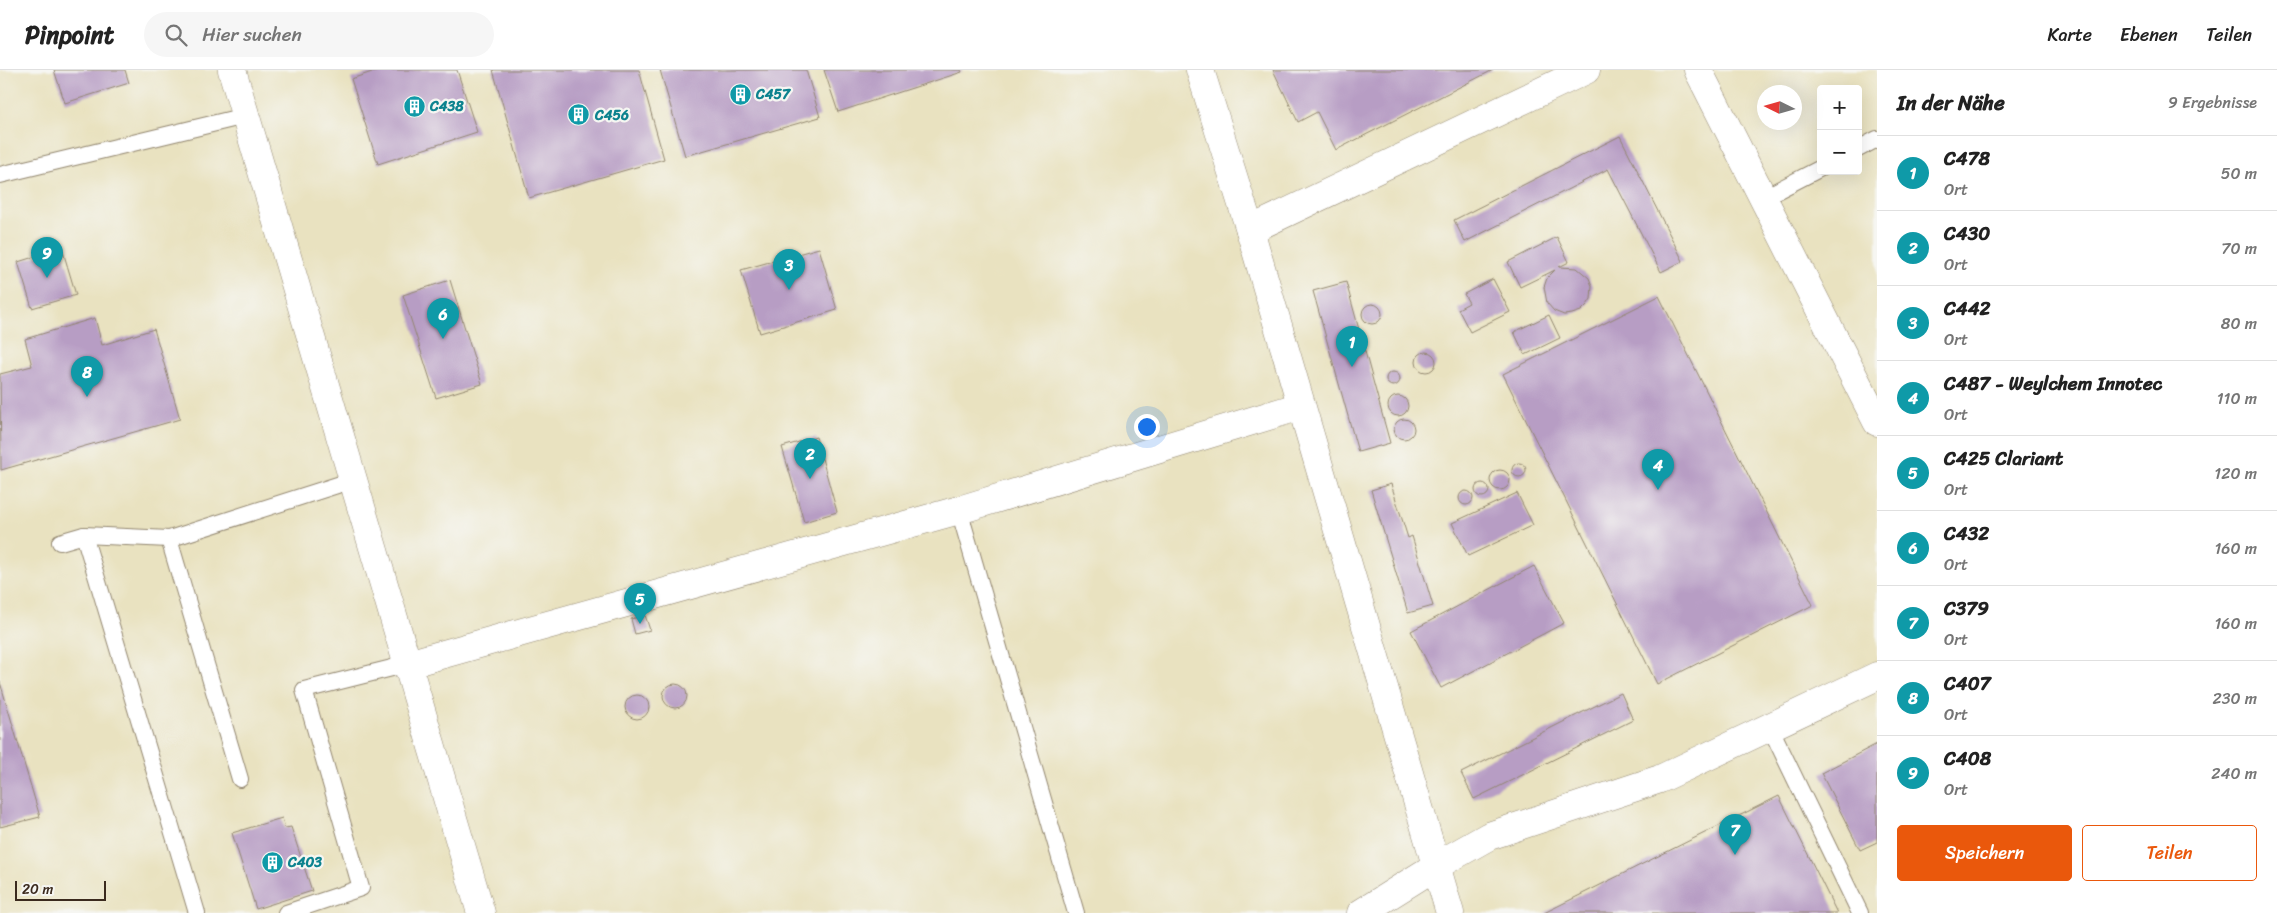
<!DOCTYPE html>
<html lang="de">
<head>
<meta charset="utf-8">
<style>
  :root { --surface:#fff; --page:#f6f6f6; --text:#222; --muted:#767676; --line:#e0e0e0; --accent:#ea580c }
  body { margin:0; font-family:Sriracha,sans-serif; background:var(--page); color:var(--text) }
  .controls { position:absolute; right:15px; top:15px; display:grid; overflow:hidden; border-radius:5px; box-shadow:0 5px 20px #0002 }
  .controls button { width:45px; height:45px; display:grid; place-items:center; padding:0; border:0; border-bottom:1px solid var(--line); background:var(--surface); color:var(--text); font:25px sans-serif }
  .compass { position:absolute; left:1757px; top:15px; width:45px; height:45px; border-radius:50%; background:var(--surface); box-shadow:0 5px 20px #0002; rotate:275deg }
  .scale { position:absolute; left:15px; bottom:12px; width:91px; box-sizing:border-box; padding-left:5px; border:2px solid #3b2a1e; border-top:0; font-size:14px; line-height:18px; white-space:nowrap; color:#3b2a1e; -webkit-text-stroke:4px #f6f6f2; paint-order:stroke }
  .you { position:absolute; left:1146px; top:356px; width:18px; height:18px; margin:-12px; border:4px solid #fff; border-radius:50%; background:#1a73e8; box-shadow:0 0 0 8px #1a73e833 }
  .badge { display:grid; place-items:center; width:32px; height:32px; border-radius:50%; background:var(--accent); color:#fff; font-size:16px; font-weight:700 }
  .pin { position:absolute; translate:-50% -41px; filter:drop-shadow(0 1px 2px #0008) }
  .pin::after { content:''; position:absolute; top:26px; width:18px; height:15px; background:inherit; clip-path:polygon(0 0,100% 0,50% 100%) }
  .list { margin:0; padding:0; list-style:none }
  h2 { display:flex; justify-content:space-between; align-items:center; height:65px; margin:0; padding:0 20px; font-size:21px }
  h2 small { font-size:16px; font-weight:400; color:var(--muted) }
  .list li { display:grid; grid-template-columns:32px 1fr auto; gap:15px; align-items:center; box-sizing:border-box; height:75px; padding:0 20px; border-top:1px solid var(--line) }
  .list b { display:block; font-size:19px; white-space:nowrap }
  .list p { margin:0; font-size:16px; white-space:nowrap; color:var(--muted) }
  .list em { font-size:16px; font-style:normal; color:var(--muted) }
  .actions { display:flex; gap:10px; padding:15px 20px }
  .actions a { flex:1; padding:11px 0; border:1px solid var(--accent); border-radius:5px; text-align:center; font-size:18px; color:var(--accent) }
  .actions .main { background:var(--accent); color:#fff }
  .icon { flex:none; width:28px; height:28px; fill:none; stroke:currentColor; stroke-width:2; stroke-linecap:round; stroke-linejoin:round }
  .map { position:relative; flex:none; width:1877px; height:843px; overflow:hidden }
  header { display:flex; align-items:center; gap:30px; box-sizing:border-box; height:70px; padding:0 25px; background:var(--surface); border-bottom:1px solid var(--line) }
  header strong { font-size:24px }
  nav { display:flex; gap:28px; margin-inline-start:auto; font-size:18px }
  .search { width:350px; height:45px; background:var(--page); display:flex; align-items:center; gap:12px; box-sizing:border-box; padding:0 18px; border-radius:28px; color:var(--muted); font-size:19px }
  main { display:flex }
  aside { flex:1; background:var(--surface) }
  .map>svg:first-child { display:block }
</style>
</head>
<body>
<header>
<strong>Pinpoint</strong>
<div class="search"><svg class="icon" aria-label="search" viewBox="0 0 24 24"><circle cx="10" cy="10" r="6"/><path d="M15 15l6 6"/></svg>Hier suchen</div>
<nav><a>Karte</a><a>Ebenen</a><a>Teilen</a></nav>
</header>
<main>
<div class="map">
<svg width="1877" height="843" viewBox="0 0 1877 843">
  <rect width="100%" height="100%" fill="#f6f6f2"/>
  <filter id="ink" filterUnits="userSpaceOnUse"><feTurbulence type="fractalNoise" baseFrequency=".02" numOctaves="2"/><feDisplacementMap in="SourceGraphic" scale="10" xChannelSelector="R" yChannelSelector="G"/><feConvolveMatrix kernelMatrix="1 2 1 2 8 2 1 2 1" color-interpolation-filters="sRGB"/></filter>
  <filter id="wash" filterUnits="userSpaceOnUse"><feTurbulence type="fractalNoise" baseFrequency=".0096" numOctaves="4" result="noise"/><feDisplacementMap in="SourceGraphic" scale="20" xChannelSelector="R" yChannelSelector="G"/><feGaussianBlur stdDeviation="1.12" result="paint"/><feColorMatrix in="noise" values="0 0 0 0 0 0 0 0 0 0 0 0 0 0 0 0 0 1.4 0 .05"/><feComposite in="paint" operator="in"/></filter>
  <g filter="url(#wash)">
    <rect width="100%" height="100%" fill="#e9e2c0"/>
    <g id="blocks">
      <g fill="#b79dc4">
        <path d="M54,0H125L129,13L65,33Z"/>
        <path d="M378,0H457L477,62L378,94L351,9Z"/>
        <path d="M493,0H639L664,89L529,128Z"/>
        <path d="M660,0H806L820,47L685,86Z"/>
        <path d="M824,0H961L962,2L838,42Z"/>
        <path d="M1273,0H1493L1336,80L1317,42L1298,52Z"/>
        <path d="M1620,66L1683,191L1661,202L1608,99L1465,172L1454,150Z"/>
        <path d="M1557,167L1569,192L1559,197L1577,198L1589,208L1592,216L1591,229L1587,235L1581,241L1572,244L1564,245L1554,241L1547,233L1544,217L1547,208L1555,200L1520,217L1508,192Z"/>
        <path d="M62,178L76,225L32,238L18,192Z"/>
        <path d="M819,178L837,240L760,263L741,200Z"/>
        <path d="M1493,209L1510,242L1470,262L1458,239L1469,233L1464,224Z"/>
        <path d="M450,210L482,314L436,328L403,225Z"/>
        <path d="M1346,212L1390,373L1358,382L1313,221Z"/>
        <path d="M1659,226L1813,535L1657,614L1503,304Z"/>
        <circle cx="1372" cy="244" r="10"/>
        <path d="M1549,245L1560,268L1525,285L1514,262Z"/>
        <path d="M95,248L102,275L154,259L180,349L1,400L0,304L32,296L25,269Z"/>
        <circle cx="1426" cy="292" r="10"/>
        <circle cx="1393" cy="309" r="7"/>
        <circle cx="1398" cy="336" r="10"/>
        <circle cx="1404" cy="359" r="10"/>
        <path d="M816,367L837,442L804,452L782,377Z"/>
        <circle cx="1519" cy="400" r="7"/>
        <circle cx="1500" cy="410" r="10"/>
        <circle cx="1482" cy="420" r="7"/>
        <path d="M1391,414L1408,468L1412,466L1433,536L1408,543L1371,420Z"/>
        <circle cx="1466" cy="428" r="7"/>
        <path d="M1517,423L1533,455L1468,486L1452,453Z"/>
        <path d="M1534,496L1564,553L1441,618L1411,561Z"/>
        <path d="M645,545L650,560L635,564L631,549Z"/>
        <path d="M0,612L40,747L0,757Z"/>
        <circle cx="675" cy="626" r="12"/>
        <path d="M1621,623L1633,650L1474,729L1461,703Z"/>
        <circle cx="637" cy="637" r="12"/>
        <path d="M1877,674V772L1860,780L1821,703Z"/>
        <path d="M1779,726L1837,843H1544Z"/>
        <path d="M282,748L285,758L291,757L312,821L256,839L232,763Z"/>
      </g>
    </g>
  </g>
  <g filter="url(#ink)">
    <use href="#blocks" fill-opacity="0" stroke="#92866f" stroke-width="1"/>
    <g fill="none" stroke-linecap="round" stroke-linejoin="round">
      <defs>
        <g id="service">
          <path d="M1858,79L1877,69"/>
          <path d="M0,105L245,46"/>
          <path d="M1763,128L1821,98"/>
          <path d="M959,440L1076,843"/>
          <path d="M84,465L197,843"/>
          <path d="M169,469L240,709"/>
          <path d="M60,472L84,465L169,469L353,410"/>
          <path d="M1770,657L1860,843"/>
          <path d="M286,843L361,818L304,620L408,594"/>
        </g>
        <g id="minor">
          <path d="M232,0L481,843"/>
          <path d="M1200,0L1250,160L1450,843"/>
          <path d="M1698,0L1877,352"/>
          <path d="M1250,160L1586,0"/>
          <path d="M408,594L959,440L1301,336"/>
          <path d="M1361,843L1436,796L1489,766L1660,709L1877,606"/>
        </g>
      </defs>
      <use href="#service" stroke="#92866f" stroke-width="18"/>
      <use href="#minor" stroke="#92866f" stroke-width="29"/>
      <use href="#service" stroke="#fff" stroke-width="16"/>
      <use href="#minor" stroke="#fff" stroke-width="28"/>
    </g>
  </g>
  <defs>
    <symbol id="building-disc" viewBox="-11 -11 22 22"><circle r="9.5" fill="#0f9aa8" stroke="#f6f6f2"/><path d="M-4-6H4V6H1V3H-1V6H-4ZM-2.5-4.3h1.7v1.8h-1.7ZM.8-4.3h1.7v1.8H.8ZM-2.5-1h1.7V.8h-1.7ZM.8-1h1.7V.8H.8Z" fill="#fff"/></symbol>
  </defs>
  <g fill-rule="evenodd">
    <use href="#building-disc" x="728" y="12" width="25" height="25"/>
    <use href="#building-disc" x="402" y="24" width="25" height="25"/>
    <use href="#building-disc" x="566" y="32" width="25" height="25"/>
    <use href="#building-disc" x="260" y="780" width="25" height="25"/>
  </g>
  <g text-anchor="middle" stroke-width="4.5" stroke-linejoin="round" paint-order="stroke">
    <g font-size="14" font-weight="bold" fill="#0d838f" stroke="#f6f6f2" text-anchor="start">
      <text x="756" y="29">C457</text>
      <text x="430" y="41">C438</text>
      <text x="595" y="50">C456</text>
      <text x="288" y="797">C403</text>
    </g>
  </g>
</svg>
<div class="controls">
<button>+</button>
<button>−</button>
</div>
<svg class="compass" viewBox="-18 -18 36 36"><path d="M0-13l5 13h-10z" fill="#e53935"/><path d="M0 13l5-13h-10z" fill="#767676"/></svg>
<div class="scale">20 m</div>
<div class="you"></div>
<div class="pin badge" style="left:1352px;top:297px;background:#0f9aa8">1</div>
<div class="pin badge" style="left:810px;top:409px;background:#0f9aa8">2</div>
<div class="pin badge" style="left:789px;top:220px;background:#0f9aa8">3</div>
<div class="pin badge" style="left:1658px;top:420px;background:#0f9aa8">4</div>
<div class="pin badge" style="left:640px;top:554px;background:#0f9aa8">5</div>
<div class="pin badge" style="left:443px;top:269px;background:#0f9aa8">6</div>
<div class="pin badge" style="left:1735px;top:785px;background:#0f9aa8">7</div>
<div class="pin badge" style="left:87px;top:327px;background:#0f9aa8">8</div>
<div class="pin badge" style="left:47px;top:208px;background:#0f9aa8">9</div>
</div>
<aside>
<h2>In der Nähe<small>9 Ergebnisse</small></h2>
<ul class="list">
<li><span class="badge" style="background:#0f9aa8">1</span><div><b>C478</b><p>Ort</p></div><em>50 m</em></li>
<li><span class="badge" style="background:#0f9aa8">2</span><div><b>C430</b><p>Ort</p></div><em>70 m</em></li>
<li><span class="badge" style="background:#0f9aa8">3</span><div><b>C442</b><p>Ort</p></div><em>80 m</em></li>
<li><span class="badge" style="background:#0f9aa8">4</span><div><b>C487 - Weylchem Innotec</b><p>Ort</p></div><em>110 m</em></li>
<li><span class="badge" style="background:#0f9aa8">5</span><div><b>C425 Clariant</b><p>Ort</p></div><em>120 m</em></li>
<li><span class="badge" style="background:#0f9aa8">6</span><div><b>C432</b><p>Ort</p></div><em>160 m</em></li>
<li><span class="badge" style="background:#0f9aa8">7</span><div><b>C379</b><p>Ort</p></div><em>160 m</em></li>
<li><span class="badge" style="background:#0f9aa8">8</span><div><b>C407</b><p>Ort</p></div><em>230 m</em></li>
<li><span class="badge" style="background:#0f9aa8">9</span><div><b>C408</b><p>Ort</p></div><em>240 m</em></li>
</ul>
<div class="actions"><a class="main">Speichern</a><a>Teilen</a></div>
</aside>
</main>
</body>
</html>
